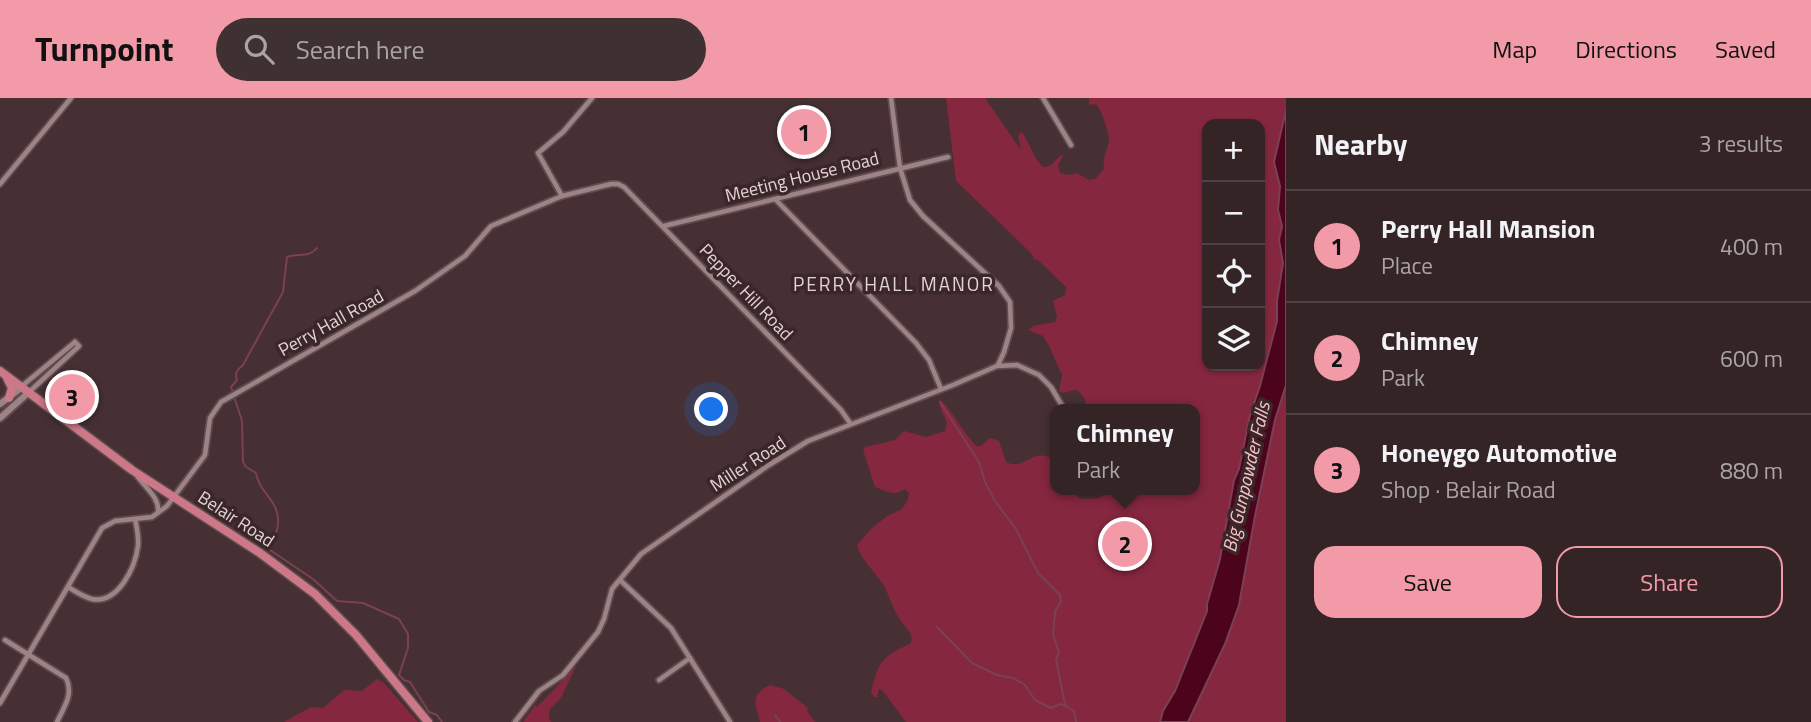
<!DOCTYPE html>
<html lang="en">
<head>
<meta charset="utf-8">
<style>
  :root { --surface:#342426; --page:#3f3032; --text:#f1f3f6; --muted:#a9a4a7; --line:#4e4143; --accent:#f39aa9 }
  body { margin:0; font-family:"Titillium Web",sans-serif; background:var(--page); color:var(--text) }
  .controls { position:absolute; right:21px; top:21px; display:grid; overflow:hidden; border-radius:14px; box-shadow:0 2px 5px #0004 }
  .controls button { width:63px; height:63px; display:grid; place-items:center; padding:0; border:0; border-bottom:2px solid var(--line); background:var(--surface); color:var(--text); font:35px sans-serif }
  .you { position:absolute; left:712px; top:312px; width:24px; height:24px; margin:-18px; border:5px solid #fff; border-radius:50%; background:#1a73e8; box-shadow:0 0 0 10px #1a73e833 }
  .badge { display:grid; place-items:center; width:46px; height:46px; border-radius:50%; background:var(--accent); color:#111; font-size:23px; font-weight:700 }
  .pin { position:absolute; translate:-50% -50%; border:4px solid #fff; box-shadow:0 2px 7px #0006 }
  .popup { position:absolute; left:1050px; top:306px; width:150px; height:91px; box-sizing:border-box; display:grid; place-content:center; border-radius:14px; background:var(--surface); filter:drop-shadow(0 2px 5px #0005); font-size:23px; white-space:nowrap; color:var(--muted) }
  .popup b { font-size:26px; color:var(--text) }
  .popup::after { content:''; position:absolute; left:50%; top:100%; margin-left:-14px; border:14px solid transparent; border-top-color:var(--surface) }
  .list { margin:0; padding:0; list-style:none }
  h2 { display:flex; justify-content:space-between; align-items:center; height:91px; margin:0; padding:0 28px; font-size:30px }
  h2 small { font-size:23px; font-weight:400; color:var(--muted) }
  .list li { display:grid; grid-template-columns:46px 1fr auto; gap:21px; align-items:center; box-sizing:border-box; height:112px; padding:0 28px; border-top:2px solid var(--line) }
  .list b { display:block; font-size:26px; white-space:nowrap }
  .list p { margin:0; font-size:23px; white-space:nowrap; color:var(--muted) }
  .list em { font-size:23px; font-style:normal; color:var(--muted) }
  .actions { display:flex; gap:14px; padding:21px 28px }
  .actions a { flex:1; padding:16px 0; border:2px solid var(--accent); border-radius:21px; text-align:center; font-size:24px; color:var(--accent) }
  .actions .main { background:var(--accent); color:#111 }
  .icon { flex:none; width:38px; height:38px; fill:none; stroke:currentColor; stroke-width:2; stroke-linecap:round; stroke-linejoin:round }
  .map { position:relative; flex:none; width:1286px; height:624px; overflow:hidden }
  header { display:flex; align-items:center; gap:42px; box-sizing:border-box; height:98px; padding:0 35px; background:var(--accent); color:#111 }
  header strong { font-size:33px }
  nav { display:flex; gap:38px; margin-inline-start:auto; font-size:24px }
  .search { width:490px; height:63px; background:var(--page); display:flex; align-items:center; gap:18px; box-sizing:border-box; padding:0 24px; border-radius:38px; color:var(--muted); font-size:26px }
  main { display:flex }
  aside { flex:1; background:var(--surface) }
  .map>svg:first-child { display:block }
</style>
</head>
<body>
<header>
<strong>Turnpoint</strong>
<div class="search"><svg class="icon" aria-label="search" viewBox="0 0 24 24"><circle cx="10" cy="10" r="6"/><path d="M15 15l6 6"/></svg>Search here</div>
<nav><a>Map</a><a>Directions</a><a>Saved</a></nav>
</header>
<main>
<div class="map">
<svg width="1286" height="624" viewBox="0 0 1286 624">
  <rect width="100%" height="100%" fill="#463033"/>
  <g fill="#85273f" fill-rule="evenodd">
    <path d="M946,0H985L1021,52L1018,38L1021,34L1023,35L1035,59L1043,69L1050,68L1061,57L1063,58L1058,67L1060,75L1069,77L1077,75L1089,82L1095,81L1104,71C1102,61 1107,53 1109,43C1109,35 1102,13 1096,6L1089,7V0H1286V624H906L882,592L879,591L877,599H874L871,594C879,562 881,560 911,545C914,534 906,532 901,523C893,512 890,500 884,488C876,474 861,463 857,447L872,430L887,418L902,411L908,402L909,395L905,391C894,399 886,393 875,389L863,352L865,349L895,342L904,333L926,339L945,333L947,325L939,307L940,301C954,315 962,333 976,348H981L990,340L999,343L1006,364C1024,374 1034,346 1055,363V392H1071L1079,400L1084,401L1099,400L1111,392H1195V311H1085C1088,303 1082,295 1075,292L1063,295L1059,293L1062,277L1049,248L1043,238L1028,232L1033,228L1055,224L1057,219L1053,203L1065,197L1066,189L1039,163L1034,161L1032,156L956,83ZM1207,26H1260V268H1207Z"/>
    <path d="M576,568L561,600L550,611L549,620L551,624H523L535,607L537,609Z"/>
    <path d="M377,581L384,585L418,624H284L311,609L323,610L344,592L362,593Z"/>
    <path d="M770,587L784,591L808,610L807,613L815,624H760C755,604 750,597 770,587Z"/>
  </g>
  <path fill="#4c031c" stroke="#794153" stroke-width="2" d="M1286,12V287L1275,322L1255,418L1239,507L1225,546L1188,624H1160L1163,613L1175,593L1207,513V506L1220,461L1234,382L1239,371L1250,317L1260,288L1277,223V203L1283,165L1279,142L1282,128L1278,112L1280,88L1274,64Z"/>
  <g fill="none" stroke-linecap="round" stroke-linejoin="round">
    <g stroke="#794153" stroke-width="2">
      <path d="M317,150C309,160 298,155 287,159L283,194L243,267C238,271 234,275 237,282L231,289L242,323L243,364L246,369L256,375C259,395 280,403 278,425C278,435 271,443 270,452L313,481L337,503L363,505L399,521L408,536V550L399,577L404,582L410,584L429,614L437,617L442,624"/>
      <path d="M940,304L979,364L985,384L995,403L1016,431L1038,475L1060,497L1061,503L1055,514L1053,537L1059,554L1056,561L1064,602L1067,609L1074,613L1076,624"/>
      <path d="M937,529L972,565L997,577L1013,580L1025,587L1035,602L1051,610L1061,606L1067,609"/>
      <path d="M775,617L780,624"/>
    </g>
    <defs>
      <g id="minor">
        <path d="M891,0L900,70L910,102L923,118L999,188L1010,204L1011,230L1004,254L998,267"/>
        <path d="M1043,0L1071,47"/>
        <path d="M0,86L71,0"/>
        <path d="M562,98L538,55L563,34L592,0"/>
        <path d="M776,102L916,245L929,262L941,291"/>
        <path d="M664,128L948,59"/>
        <path d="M22,288L75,244"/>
        <path d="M28,295L79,248L75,244"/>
        <path d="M137,378C145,389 160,400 158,414"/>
        <path d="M620,482L671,530L730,624"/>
        <path d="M68,489C75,493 83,499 92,501C118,506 135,470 138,448C139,439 137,430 135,421"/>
        <path d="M5,542L66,580C74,596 64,609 57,624"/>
        <path d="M659,582L690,560"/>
        <path d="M0,605L102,430L115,423L152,419L167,408L205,357L210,320L221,304L415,193L465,158L491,128L562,98L611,86H618L624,89L841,312L850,325"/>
        <path d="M515,624L539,593L563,577L598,534L604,521L612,491L641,456L769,367L808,343L953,287L997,268L1017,267L1039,277L1051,289L1064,311"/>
      </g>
      <g id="secondary">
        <path d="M0,306L21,290"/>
        <path d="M0,320L28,295"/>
      </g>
      <g id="trunk">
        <path d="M0,273L132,372L260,455L315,496L356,537L428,624"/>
        <path d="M7,280L12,290L9,300"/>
      </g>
    </defs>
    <use href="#minor" stroke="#5f4c4f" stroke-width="8"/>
    <use href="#secondary" stroke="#5f4c4f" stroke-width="10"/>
    <use href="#trunk" stroke="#5f4c4f" stroke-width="11"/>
    <use href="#minor" stroke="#9e8386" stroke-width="4.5"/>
    <use href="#secondary" stroke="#9e8386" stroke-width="6"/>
    <use href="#trunk" stroke="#cc7888" stroke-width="8"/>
  </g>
  <g text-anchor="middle" stroke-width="7" stroke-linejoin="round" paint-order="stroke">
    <g font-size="18" fill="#e2d3d4" stroke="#3b2629">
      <text transform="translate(802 79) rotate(-14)" y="6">Meeting House Road</text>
      <text transform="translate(746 194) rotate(46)" y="6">Pepper Hill Road</text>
      <text transform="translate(331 225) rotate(-29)" y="6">Perry Hall Road</text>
      <text transform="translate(748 366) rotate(-33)" y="6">Miller Road</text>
      <text transform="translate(236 421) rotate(33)" y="6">Belair Road</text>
    </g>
    <g font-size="19" letter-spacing="2" fill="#e2d3d4" stroke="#3b2629">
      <text x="894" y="193">PERRY HALL MANOR</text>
    </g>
    <g font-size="19" font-style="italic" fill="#f8c2c9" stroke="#3b2629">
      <text transform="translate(1246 379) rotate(-77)" y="7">Big Gunpowder Falls</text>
    </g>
  </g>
</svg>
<div class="controls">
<button>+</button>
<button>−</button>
<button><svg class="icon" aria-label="locate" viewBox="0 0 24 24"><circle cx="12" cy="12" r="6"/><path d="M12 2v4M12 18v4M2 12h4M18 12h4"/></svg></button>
<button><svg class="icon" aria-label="layers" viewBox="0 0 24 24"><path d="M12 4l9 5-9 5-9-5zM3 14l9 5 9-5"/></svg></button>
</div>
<div class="you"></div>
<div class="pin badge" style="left:804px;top:34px">1</div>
<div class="pin badge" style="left:1125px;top:446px">2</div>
<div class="popup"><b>Chimney</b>Park</div>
<div class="pin badge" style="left:72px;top:299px">3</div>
</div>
<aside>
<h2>Nearby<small>3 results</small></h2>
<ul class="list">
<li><span class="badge">1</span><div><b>Perry Hall Mansion</b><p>Place</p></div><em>400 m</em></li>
<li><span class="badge">2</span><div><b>Chimney</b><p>Park</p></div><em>600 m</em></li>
<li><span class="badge">3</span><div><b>Honeygo Automotive</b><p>Shop · Belair Road</p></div><em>880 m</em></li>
</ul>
<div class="actions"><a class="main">Save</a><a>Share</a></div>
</aside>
</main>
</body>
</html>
